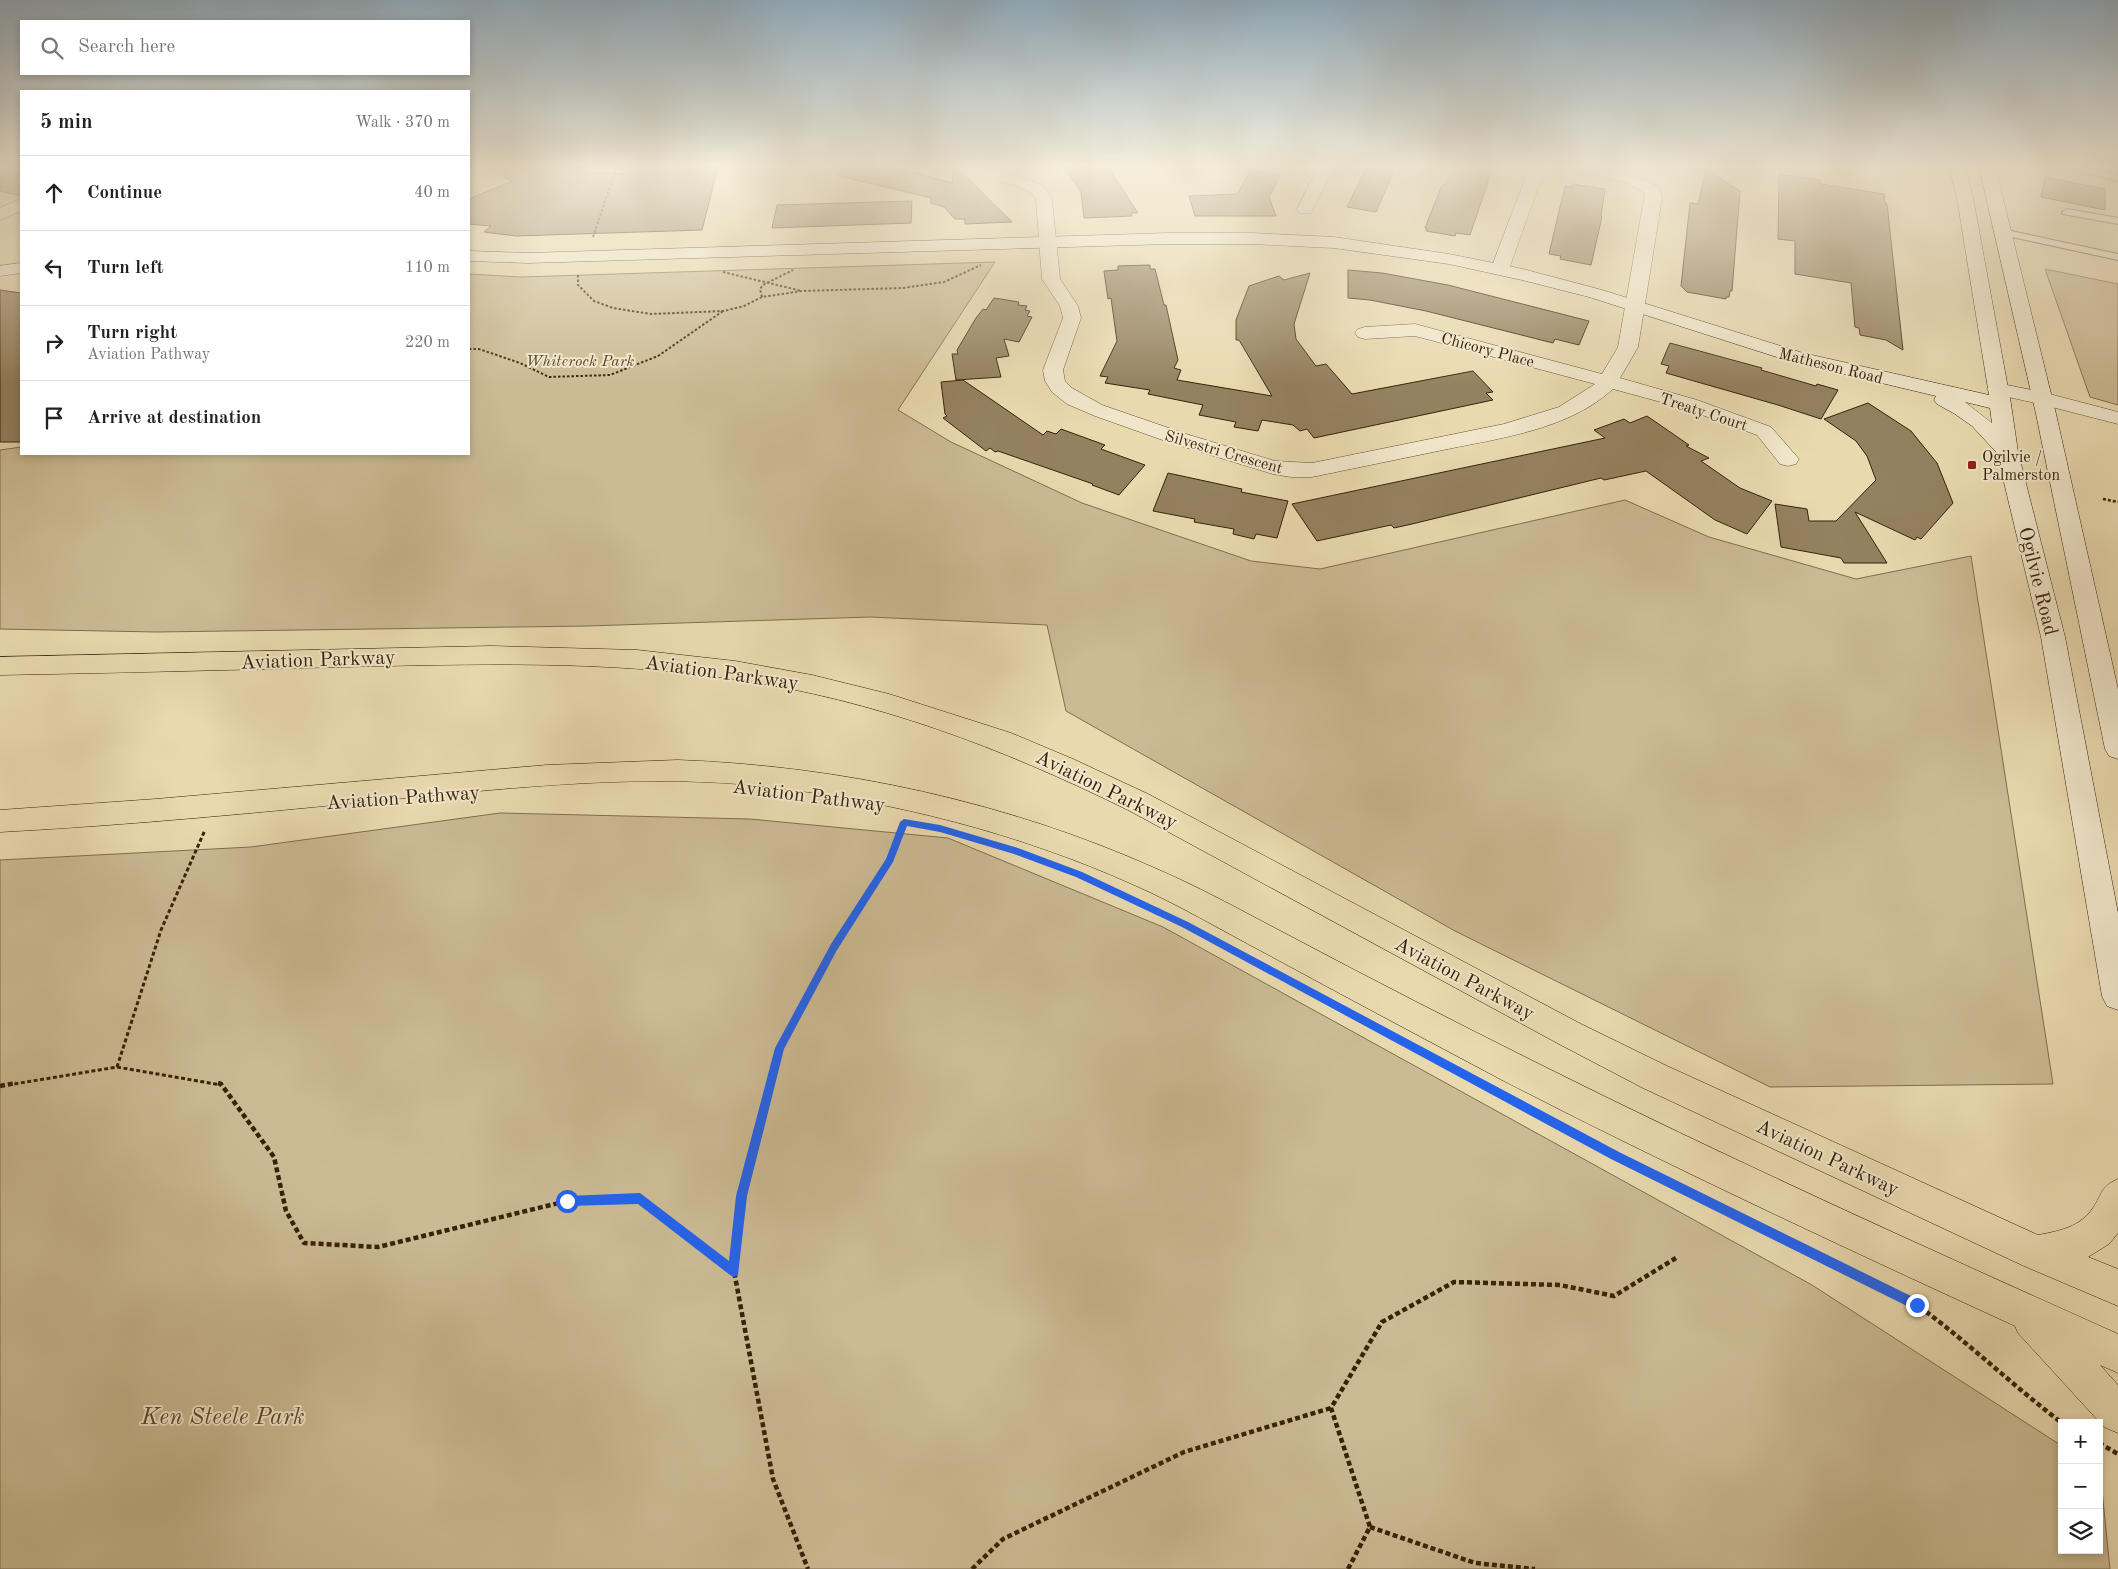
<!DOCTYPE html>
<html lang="en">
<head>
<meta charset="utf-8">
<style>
  :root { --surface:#fff; --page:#f6f6f6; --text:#222; --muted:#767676; --line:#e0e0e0 }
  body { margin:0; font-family:"Old Standard TT",serif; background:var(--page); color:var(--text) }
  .controls { position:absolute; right:15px; bottom:15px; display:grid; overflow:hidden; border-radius:0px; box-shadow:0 2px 8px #0003 }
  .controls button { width:45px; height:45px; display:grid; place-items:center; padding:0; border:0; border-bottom:1px solid var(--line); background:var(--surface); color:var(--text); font:25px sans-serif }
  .stop { position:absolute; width:15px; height:15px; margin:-11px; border:4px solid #2563eb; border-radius:50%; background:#fff }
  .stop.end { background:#2563eb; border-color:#fff; box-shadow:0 1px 5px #0008 }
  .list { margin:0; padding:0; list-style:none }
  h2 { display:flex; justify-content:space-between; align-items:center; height:65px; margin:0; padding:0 20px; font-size:21px }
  h2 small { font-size:16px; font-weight:400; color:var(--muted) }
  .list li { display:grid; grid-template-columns:32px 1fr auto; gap:15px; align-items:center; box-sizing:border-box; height:75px; padding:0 20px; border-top:1px solid var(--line) }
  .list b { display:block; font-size:19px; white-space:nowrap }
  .list p { margin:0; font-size:16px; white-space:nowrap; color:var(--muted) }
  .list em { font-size:16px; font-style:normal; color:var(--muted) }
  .icon { flex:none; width:28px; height:28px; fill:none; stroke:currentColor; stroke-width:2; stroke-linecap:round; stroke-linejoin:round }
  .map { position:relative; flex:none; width:2118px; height:1569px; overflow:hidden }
  .search { position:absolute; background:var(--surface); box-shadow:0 2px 8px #0003; left:20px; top:20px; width:450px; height:55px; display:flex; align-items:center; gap:12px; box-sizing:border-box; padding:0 18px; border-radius:0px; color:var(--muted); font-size:19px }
  .panel { position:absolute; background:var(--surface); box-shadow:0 2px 8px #0003; left:20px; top:90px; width:450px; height:365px; border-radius:0px }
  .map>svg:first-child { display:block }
</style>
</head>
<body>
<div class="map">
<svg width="2118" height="1569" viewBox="0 0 2118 1569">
  <rect width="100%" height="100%" fill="#e9d9af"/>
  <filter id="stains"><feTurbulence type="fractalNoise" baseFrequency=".004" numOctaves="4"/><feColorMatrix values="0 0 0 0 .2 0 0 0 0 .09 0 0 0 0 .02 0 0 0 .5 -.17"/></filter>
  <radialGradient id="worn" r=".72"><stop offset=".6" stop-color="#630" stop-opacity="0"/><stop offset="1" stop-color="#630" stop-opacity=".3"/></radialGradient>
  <g fill="#cbba93" stroke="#816e4e">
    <path d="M995,262L898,410L951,442L1082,503L1251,561L1320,569L1625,500L1709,537L1856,579L1971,556L2053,1084L1770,1087L1455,931L1066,711L1047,625L870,617L587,626L157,632L0,629V450L21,447V454H469V274L521,277Z"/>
    <path d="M2045,269L2118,284V405L2090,397Z"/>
    <path d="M500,813L750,819L948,838L1163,927L1812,1285L2062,1446V1550H2099L2100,1471L2110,1569H0V860L251,847Z"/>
  </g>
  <g fill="#94815f" stroke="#372209">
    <path d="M8,166H21V196L0,191V170Z"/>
    <path d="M484,166H586V172L625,174L626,171L718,167L702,230L516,236L484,232L491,226L469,224V199L512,181Z"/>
    <path d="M837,166H891L952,183L954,169L962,173L1012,222L965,224V219H955L944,207L931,203V198L836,175Z"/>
    <path d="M1064,166H1107L1138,213H1131L1132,216L1084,218L1081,192Z"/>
    <path d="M1367,166H1392L1389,173H1393L1376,212L1347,207Z"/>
    <path d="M1453,166H1470L1492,170L1470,235L1456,233L1455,236L1426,231L1427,229L1425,228L1442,185H1445Z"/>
    <path d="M1706,169L1740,191L1732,291H1730L1729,297H1726V299L1687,292L1681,286L1690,203L1698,204Z"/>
    <path d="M1251,170L1281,175L1269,197L1276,216H1195L1189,196L1237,194Z"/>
    <path d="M1779,174L1820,180L1821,184L1884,194L1885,203L1887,204L1903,350L1886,340L1860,335L1859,328L1855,327L1851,283L1795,274V241L1778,239Z"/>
    <path d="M2045,177L2105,189V210L2041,197Z"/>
    <path d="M1572,184L1605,189L1601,216L1602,217L1591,265L1560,259L1561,256L1549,254L1565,186L1572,187Z"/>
    <path d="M912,201L911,223L772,228L777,205Z"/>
    <path d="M1150,265V269H1155L1164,305H1166L1178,360L1174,368L1181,370L1177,380L1272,396L1239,340H1236V320L1249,286L1279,276L1284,280L1310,273L1294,324L1296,339L1316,366L1326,364L1352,394L1473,371L1493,392L1486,393L1493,400L1314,438L1307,429L1300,431L1293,425L1262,420L1258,431L1234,427L1236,422L1199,415L1203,405L1148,394L1150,390L1105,383L1108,377L1100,376L1117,341L1111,298L1108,299L1104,271L1118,270V266Z"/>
    <path d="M1348,270L1382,273L1448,285L1589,321L1579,345L1555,339L1553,343L1426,311L1370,300L1348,298Z"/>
    <path d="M0,290L21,293V442H0Z"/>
    <path d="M994,298L1019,302L1018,305L1027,306L1025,310L1030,311L1027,316L1032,317L1019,342L1004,339L1009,356L996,358L1001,377L956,380L952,354H958L957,350L976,318L983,309L986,310Z"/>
    <path d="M1670,343L1762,368L1761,370L1816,386L1817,384L1838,390L1821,419L1778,405L1666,373L1669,366L1661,364Z"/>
    <path d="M963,380L1043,435L1047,431L1056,434L1061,429L1105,445L1101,449L1145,465L1119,495L1092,485L1093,484L998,451L995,452L990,448L986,451L943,418L947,416L945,414L941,382Z"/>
    <path d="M1868,403L1911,431L1937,463L1953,503L1921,539L1917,537L1915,540L1855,512L1887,563H1844L1841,558L1781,547L1775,504L1807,509L1809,521H1836L1876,480L1867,456L1856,441L1824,419Z"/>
    <path d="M1647,416L1689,445L1686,446L1709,458L1701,461L1740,488L1772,501L1747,534L1715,520L1646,471L1604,480L1601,478L1412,524L1394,528L1391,525L1317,541L1292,504L1605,438L1594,430L1624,419L1630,423Z"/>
    <path d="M1168,473L1242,489L1241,492L1288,501L1277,538L1256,534L1254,539L1233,534L1234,529L1194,522L1195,519L1153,511Z"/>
  </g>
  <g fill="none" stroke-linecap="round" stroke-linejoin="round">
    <defs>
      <g id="lane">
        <path d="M2057,166H2077L2118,175V181Z"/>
        <path d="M2067,209L2118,218V224L2063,214L2062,212Z"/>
        <path d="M2002,229L2118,254V260L1998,234L1997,232Z"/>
      </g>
      <g id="street">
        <path d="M954,166H981L1029,180L1044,186L1052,200L1060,279L1078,306L1081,318L1063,370L1065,381L1072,388L1102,405L1186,434L1275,461L1312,463L1504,424L1559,407L1595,384L1415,336L1365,339L1358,337L1355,333L1358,329L1365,327L1415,324L1602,374L1618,347L1645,193L1627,183L1572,169L1570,166C1605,166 1628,171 1659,187L1662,198L1638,347L1620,378L1697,400L1771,427L1799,459L1796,464L1788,466L1780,464L1757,435L1683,408L1613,389C1568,430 1500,438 1443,450C1399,459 1356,468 1312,477H1291L1273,474L1171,443L1095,416L1067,404L1052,392L1045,381L1043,370L1063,318L1060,306L1042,279L1036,200L1032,193L1017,186L956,169Z"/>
        <path d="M1319,166H1335L1311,213H1299L1297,209Z"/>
        <path d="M1530,166H1550L1544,171L1509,269L1506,273L1500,274L1494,273L1491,269Z"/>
        <path d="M21,199V211L0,220V208Z"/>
        <path d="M21,263V273L0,276V266Z"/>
        <path d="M1997,383L2042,392L2118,412V424L2040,404L1990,393L1987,389L1990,385Z"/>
      </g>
      <g id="secondary">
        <path d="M1949,166H1965L1973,198L2011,404L2018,452L2065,637L2118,913V1010L2107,1006L2102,996L2041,637L1997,453L1972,426L1955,414L1937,404L1934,400L1936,396L1789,361L1589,297L1522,280L1449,264L1334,248L1252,244H1169L528,263L469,261V251L528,253L1169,233H1252L1334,237L1449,254L1523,269L1602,290L1803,353L1989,395L1957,198ZM1965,402L1990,408L1992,423Z"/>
        <path d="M1979,166H1995L2056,414L2118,689V759L2109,756L2105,749L2036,414Z"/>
      </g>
      <g id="primary">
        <path d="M491,646L637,650L735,661L812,675L889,694L1011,733L1073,759L1148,794L1581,1024L1667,1066L2038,1235C2060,1231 2080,1227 2093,1208C2103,1193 2100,1187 2118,1179V1233L2109,1244L2088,1257L2118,1269V1306L2024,1266L1643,1088L1559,1044L1128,810C1000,747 876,700 734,679C604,660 473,664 341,667C228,670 114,673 0,675V657Z"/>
        <path d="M678,760C842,766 1007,802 1157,869C1203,889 1246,913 1290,936C1371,979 1453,1021 1535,1062C1727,1158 1922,1246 2118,1334V1373L2100,1365L2118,1385V1433L2104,1427L2018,1333L2015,1326C1843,1247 1671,1167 1502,1080C1423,1038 1344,996 1265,953C1221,930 1178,904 1132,884C1018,833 895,802 771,787C646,773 520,787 396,799C264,812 132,825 0,832V810L156,799L547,765Z"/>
      </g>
    </defs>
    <use href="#lane" stroke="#645032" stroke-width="2"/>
    <use href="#street" stroke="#645032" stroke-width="1"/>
    <use href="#secondary" stroke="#372209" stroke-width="1"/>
    <use href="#primary" stroke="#372209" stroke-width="1"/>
    <g stroke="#372209" stroke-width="2" stroke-dasharray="2.5 2" stroke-linecap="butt">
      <path d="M593,237L617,166"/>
      <path d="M723,272L802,291"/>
      <path d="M578,275V285L594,301L613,308L651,314L724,311L744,306L762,297L802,291L903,288L944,282L981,265"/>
      <path d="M762,297L760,289L763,285L793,270"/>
      <path d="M469,349H479L520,363L549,377L610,375L658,356L723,311"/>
    </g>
    <path stroke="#372209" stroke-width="2.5" stroke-dasharray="3 2" stroke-linecap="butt" d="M2103,499L2118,502"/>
    <g stroke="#372209" stroke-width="3" stroke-dasharray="4 2.5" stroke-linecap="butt">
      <path d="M117,1067L161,930L205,830"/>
      <path d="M8,1085L117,1067L221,1085"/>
      <path d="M770,1085L780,1048L834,947L890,860L904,823"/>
    </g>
    <g stroke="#372209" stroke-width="4.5" stroke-dasharray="5 3" stroke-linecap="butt">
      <path d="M218,1083L221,1084L274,1157L286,1211L304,1243L378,1247L567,1201L640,1198L734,1271L773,1479L808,1569"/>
      <path d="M0,1086L16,1083"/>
      <path d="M1590,1143L1917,1305C1968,1342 2012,1385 2062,1423"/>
      <path d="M734,1271L741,1196L771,1083"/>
      <path d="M2099,1443L2118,1454"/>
      <path d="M1370,1527L1475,1563L1535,1569"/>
      <path d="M972,1569L1003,1539L1184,1452L1331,1408"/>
      <path d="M1348,1569L1370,1527L1331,1408L1382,1322L1454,1282L1560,1285L1614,1296L1676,1258"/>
    </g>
    <use href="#lane" fill="#f1e6cb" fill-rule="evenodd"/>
    <use href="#street" fill="#f1e6cb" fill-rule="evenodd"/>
    <use href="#secondary" fill="#f1e6cb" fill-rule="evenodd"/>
    <use href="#primary" fill="#e9d9af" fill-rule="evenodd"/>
  </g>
  <linearGradient id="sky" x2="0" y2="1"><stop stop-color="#90aabb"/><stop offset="0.43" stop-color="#f5eedb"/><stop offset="1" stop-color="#f5eedb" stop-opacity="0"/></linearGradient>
  <rect width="2118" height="386" fill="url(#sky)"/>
  <path fill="#2563eb" d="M904,819L940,825L1018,848L1082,872L1188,922L1619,1152L1921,1301L1922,1305L1921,1309L1917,1310L1913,1309L1611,1159L1182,927L1076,877L1014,854L940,832L907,826L893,862L837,950L784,1049L747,1196L738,1275L734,1277L730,1275L638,1204L567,1206L563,1205L562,1201L563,1197L567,1196L640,1193L729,1261L736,1196L775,1048L831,944L886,859L900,822Z"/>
  <rect fill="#8f2418" stroke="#f1e6cb" stroke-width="2" x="1967" y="460" width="10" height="10" rx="2.5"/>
  <g text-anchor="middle" stroke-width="4" stroke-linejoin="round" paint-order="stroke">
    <g font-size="16" fill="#372209" stroke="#f1e6cb">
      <text transform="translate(1488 349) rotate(15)" y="6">Chicory Place</text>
      <text transform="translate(1831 365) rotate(14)" y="6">Matheson Road</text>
      <text transform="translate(1704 411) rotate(18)" y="6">Treaty Court</text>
      <text transform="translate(1224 451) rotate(16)" y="6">Silvestri Crescent</text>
    </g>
    <g font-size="16" font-style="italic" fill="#5c482c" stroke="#f1e6cb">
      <text x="580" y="366">Whiterock Park</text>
    </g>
    <g font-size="16" fill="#372209" stroke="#f1e6cb" text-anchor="start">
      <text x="1982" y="462">Ogilvie /<tspan x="1982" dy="18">Palmerston</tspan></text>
    </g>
    <g font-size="20" fill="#372209" stroke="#f1e6cb">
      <text transform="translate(2039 581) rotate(76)" y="7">Ogilvie Road</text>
      <text transform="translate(318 659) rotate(-2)" y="7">Aviation Parkway</text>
      <text transform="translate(722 672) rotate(8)" y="7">Aviation Parkway</text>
      <text transform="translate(1107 789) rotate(26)" y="7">Aviation Parkway</text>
      <text transform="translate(809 795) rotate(7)" y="7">Aviation Pathway</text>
      <text transform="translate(403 797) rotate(-4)" y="7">Aviation Pathway</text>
      <text transform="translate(1465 978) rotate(28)" y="7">Aviation Parkway</text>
      <text transform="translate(1828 1157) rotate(25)" y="7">Aviation Parkway</text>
    </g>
    <g font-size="24" font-style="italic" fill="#5c482c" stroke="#f1e6cb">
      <text x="223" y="1424">Ken Steele Park</text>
    </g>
  </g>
  <rect width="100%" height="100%" filter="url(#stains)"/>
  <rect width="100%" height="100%" fill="url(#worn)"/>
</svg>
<div class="controls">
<button>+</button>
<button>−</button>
<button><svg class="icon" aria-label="layers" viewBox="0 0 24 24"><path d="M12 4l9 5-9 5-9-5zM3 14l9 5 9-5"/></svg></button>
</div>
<div class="stop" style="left:567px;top:1201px"></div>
<div class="stop end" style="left:1917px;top:1305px"></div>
<div class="search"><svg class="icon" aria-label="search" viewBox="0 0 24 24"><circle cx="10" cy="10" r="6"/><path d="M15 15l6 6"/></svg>Search here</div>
<section class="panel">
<h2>5 min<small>Walk · 370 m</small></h2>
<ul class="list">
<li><svg class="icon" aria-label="ahead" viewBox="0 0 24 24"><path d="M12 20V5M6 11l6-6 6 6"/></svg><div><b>Continue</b></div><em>40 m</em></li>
<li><svg class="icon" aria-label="left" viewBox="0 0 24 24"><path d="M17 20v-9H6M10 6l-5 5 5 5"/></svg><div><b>Turn left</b></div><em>110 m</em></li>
<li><svg class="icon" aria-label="right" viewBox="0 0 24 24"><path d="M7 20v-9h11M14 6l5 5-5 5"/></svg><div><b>Turn right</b><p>Aviation Pathway</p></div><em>220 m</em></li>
<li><svg class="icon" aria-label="arrive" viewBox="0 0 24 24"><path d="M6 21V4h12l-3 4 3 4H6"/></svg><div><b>Arrive at destination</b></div></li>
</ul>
</section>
</div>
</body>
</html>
